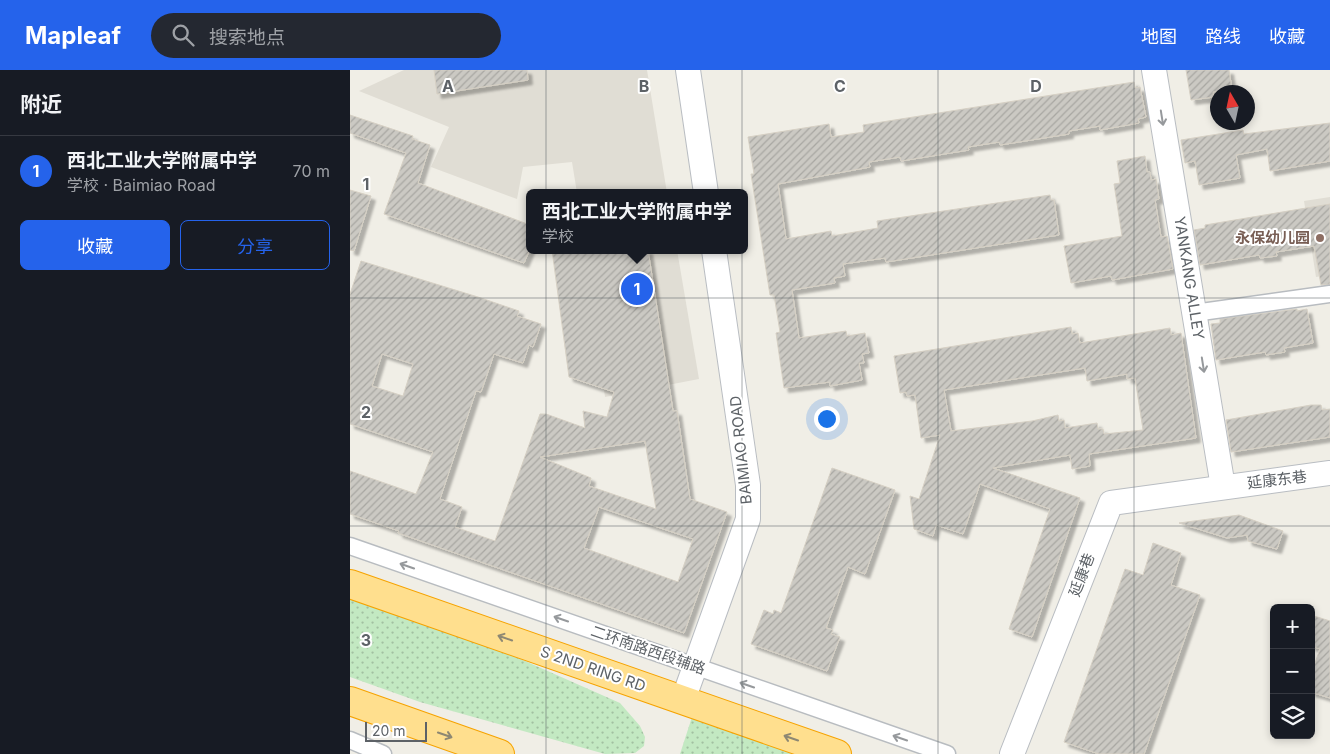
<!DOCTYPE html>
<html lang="zh">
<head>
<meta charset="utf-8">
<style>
  :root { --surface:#171b24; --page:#242831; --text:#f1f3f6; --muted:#9ea1a6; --line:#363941; --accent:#2563eb }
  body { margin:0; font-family:Inter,"Noto Sans SC",sans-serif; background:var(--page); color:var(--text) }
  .controls { position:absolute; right:15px; bottom:15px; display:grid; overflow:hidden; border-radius:8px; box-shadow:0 2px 8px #0003 }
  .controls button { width:45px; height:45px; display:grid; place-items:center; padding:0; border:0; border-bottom:1px solid var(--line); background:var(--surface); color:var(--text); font:25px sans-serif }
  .compass { position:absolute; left:860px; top:15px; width:45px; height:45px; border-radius:50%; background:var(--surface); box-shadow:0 2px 8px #0003; rotate:351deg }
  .scale { position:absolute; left:15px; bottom:12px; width:62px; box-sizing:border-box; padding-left:5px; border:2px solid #5d6267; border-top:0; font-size:14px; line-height:18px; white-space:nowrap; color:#5d6267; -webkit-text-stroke:4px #fff; paint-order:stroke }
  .you { position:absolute; left:476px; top:348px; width:18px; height:18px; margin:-12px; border:4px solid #fff; border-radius:50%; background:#1a73e8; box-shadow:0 0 0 8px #1a73e833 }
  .badge { display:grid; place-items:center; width:32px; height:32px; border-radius:50%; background:var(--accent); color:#fff; font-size:16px; font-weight:700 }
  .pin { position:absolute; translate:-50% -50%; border:2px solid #fff; box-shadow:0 1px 5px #0006 }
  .popup { position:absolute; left:176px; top:119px; width:222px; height:65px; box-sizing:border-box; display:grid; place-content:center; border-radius:8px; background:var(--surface); filter:drop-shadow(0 1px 4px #0005); font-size:16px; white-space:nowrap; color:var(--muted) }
  .popup b { font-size:19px; color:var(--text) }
  .popup::after { content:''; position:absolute; left:50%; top:100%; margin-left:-10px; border:10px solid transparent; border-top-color:var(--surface) }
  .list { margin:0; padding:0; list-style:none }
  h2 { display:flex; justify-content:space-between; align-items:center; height:65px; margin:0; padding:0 20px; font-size:21px }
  h2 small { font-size:16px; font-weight:400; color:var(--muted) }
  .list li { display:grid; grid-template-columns:32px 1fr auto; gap:15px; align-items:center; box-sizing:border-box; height:70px; padding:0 20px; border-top:1px solid var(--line) }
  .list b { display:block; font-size:19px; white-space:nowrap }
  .list p { margin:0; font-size:16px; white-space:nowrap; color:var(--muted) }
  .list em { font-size:16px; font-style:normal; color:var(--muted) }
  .actions { display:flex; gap:10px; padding:15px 20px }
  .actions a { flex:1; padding:11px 0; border:1px solid var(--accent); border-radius:8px; text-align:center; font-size:18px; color:var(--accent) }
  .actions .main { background:var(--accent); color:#fff }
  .icon { flex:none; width:28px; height:28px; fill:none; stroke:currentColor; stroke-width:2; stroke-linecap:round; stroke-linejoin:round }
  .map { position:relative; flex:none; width:980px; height:684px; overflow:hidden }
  header { display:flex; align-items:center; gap:30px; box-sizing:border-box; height:70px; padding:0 25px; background:var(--accent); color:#fff }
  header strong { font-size:24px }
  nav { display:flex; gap:28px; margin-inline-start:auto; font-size:18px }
  .search { width:350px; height:45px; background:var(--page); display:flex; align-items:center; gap:12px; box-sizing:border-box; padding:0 18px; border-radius:28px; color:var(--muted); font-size:19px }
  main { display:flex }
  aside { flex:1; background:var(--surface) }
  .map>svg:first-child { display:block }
</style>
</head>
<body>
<header>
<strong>Mapleaf</strong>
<div class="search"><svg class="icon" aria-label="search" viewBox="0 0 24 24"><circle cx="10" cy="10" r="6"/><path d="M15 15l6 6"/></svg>搜索地点</div>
<nav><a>地图</a><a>路线</a><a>收藏</a></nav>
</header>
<main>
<aside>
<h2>附近<small></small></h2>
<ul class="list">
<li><span class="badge">1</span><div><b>西北工业大学附属中学</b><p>学校 · Baimiao Road</p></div><em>70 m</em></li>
</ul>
<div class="actions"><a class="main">收藏</a><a>分享</a></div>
</aside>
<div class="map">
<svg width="980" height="684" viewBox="0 0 980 684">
  <defs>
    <pattern id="grass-dots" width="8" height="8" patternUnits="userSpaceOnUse" patternTransform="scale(1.25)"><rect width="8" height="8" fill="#c3e9c2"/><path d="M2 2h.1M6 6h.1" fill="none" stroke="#a2c0a1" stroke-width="1.8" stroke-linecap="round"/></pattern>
    <pattern id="building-hatch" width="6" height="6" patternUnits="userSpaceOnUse" patternTransform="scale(1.25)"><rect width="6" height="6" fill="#cbc9c3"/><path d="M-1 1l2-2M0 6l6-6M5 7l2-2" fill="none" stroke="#a8a7a2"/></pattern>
    <filter id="shadow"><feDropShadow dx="4.5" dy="4.5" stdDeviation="1" flood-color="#0004"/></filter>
  </defs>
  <rect width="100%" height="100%" fill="#f0eee6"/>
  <g fill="#e0ddd4">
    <path d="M54,0H297L317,123H227L222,92L173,97L167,129L81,97L99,57L9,21Z"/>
    <path d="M980,127V205L966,207L954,131Z"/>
    <path d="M235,180H327L349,309L255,327Z"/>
  </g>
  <g fill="url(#grass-dots)">
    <path d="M0,527L139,575L270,633L290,656L295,667L294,676L285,683L255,684L70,632L0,607Z"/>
    <path d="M342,647L446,684H330Z"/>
  </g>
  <g fill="url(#building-hatch)" stroke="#d6d0c4" fill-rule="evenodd" filter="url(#shadow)">
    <path d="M84,0H177L178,10L87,24Z"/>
    <path d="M836,0H879L882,19L863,22L864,27L841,30Z"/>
    <path d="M784,12L785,18L790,17L796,47L788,49L789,53L750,60V56L719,61V64L650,75L649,72L618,77L619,80L551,91L550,87L519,92L520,97L428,114L436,169L481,161L482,166L528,158L527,151L700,125L701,130H704L709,165L536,192L535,188L493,194L495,206L484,208L485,213L442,220L449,268L496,261L497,266L515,263L519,283L512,284L514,293H509L512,310L480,316V312L434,318L426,263L430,262L424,225H420L401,104H404L398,67L479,54L481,67L514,62L513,55Z"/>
    <path d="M0,45L63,66L62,69L80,75L68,113L180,155V179L174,193L34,144L56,83L0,63Z"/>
    <path d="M980,53V91L920,101L917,79L886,85L890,108L849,115L845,91L835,93L831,70L893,60L894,64Z"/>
    <path d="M795,86L797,102H800L801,110L806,109L809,129L805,130L811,167L817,166L823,199L762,210L761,206L721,213L714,176L772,166L764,114L770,113L767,91Z"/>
    <path d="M0,120L21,126L4,181L0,180Z"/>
    <path d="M980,134V214L971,215L964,176L926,182L927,186L910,188L909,185L850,195L844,160L855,158V155Z"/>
    <path d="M202,180H298L323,341H327L340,429L377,442L334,563L48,463L49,461L0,444V401L66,424L83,382L0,354V224L11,191L128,227L169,241L167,246L191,254L183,277L179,275L173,293L144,284L131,322L126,321L90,429L112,437L105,457L145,471L190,344H196L235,358L233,341L257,347L264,322L219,307ZM32,284L63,294L53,326L22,316ZM295,371L306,439L239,416L241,408L190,387ZM249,437L343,469L328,512L234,478Z"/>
    <path d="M947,239V241L957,239L963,273L934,278L935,282L916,285L915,282L866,290L861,254L870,253V249Z"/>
    <path d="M721,257L722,264L728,263L730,273L820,258L821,265L831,263L846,368L739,384L740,396L722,399L720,385L643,398L730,428L682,567L659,559L700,439L630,414L613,464L586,455L583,466L564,459L560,426L569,429L590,365L571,368L565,325L557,326L556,322L550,323L544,286ZM735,298L737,311L777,304V309L785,308L793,360L754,364L753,359H748L747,353L715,358L714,350L709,351L708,345L682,351L601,361L594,320Z"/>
    <path d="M961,335H971L972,340L980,339V367L881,382L876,350Z"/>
    <path d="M482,398L545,420L515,504L498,497L476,558L483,560L481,564L490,567L477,601L401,574L414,540L423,544L424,540L431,543Z"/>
    <path d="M889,445L933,461L927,479L898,471L897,465L877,468L829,453Z"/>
    <path d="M803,473L831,483L821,515L850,525L794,684H749L714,672L775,499L793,505Z"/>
    <path d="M961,545L980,551V628L961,622V604L970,579L961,576Z"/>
  </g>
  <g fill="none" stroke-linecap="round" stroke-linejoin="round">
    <defs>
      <g id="street">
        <path d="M844,243L980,224"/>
        <path d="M0,476L597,684"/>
        <path d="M0,670L33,684"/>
      </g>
      <g id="secondary">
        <path d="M338,0L356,123"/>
        <path d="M804,0L873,417"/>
        <path d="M333,630L398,449V415L364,180"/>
        <path d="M662,684L761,433L980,403"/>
      </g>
      <g id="highway">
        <path d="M0,514L487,684"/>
        <path d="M0,631L150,684"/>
      </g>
    </defs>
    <use href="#street" stroke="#b8bcc0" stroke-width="19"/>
    <use href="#secondary" stroke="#b9bdc2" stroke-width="26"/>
    <use href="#highway" stroke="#f6a300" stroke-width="30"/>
    <use href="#street" stroke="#fff" stroke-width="16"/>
    <use href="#secondary" stroke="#fff" stroke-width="24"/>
    <use href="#highway" stroke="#ffdf8e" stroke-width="28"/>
  </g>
  <defs><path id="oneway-shaft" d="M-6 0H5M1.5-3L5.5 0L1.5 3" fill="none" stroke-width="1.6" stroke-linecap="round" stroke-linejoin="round" transform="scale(1.25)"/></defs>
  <g stroke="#96999c">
    <use href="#oneway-shaft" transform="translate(812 48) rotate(81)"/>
    <use href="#oneway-shaft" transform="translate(853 295) rotate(81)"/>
    <use href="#oneway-shaft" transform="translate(57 496) rotate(-161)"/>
    <use href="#oneway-shaft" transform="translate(211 549) rotate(-161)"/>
    <use href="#oneway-shaft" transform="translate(397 615) rotate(-161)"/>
    <use href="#oneway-shaft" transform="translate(550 668) rotate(-161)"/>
  </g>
  <g stroke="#8e8873">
    <use href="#oneway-shaft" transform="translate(155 568) rotate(-161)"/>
    <use href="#oneway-shaft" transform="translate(95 665) rotate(19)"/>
    <use href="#oneway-shaft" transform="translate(441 668) rotate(-161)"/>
  </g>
  <path fill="none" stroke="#5d6267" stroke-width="1" stroke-opacity="0.55" d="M196,0V684M392,0V684M588,0V684M784,0V684M0,228H980M0,456H980"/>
  <circle fill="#8d6e63" stroke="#fff" stroke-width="2" cx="970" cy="168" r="5"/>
  <g text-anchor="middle" stroke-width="4" stroke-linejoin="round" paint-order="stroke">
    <g font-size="15" font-weight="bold" fill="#785e54" stroke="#fff" text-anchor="end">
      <text x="960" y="173">永保幼儿园</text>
    </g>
    <g font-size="15" fill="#5d6267" stroke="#fff">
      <text transform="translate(839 208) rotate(81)" y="5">YANKANG ALLEY</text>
      <text transform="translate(391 380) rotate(-96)" y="5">BAIMIAO ROAD</text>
      <text transform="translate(927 410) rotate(-7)" y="5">延康东巷</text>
      <text transform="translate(732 505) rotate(-69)" y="5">延康巷</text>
      <text transform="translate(298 580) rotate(19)" y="5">二环南路西段辅路</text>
      <text transform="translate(243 599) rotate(19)" y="5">S 2ND RING RD</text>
    </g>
  </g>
  <g font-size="16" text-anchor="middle" font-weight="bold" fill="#5d6267" stroke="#fff" stroke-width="4" stroke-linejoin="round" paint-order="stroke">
    <text x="98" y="22">A</text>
    <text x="294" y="22">B</text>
    <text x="490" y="22">C</text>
    <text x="686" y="22">D</text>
    <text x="16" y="120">1</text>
    <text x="16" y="348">2</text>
    <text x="16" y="576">3</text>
  </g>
</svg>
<div class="controls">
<button>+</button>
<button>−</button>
<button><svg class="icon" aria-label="layers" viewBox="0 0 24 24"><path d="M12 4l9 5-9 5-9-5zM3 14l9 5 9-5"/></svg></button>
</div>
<svg class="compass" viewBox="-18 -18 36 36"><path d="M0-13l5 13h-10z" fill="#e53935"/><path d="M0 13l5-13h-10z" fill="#9ea1a6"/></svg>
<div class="scale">20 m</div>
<div class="you"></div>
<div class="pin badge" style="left:287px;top:219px">1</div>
<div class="popup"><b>西北工业大学附属中学</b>学校</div>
</div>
</main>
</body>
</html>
